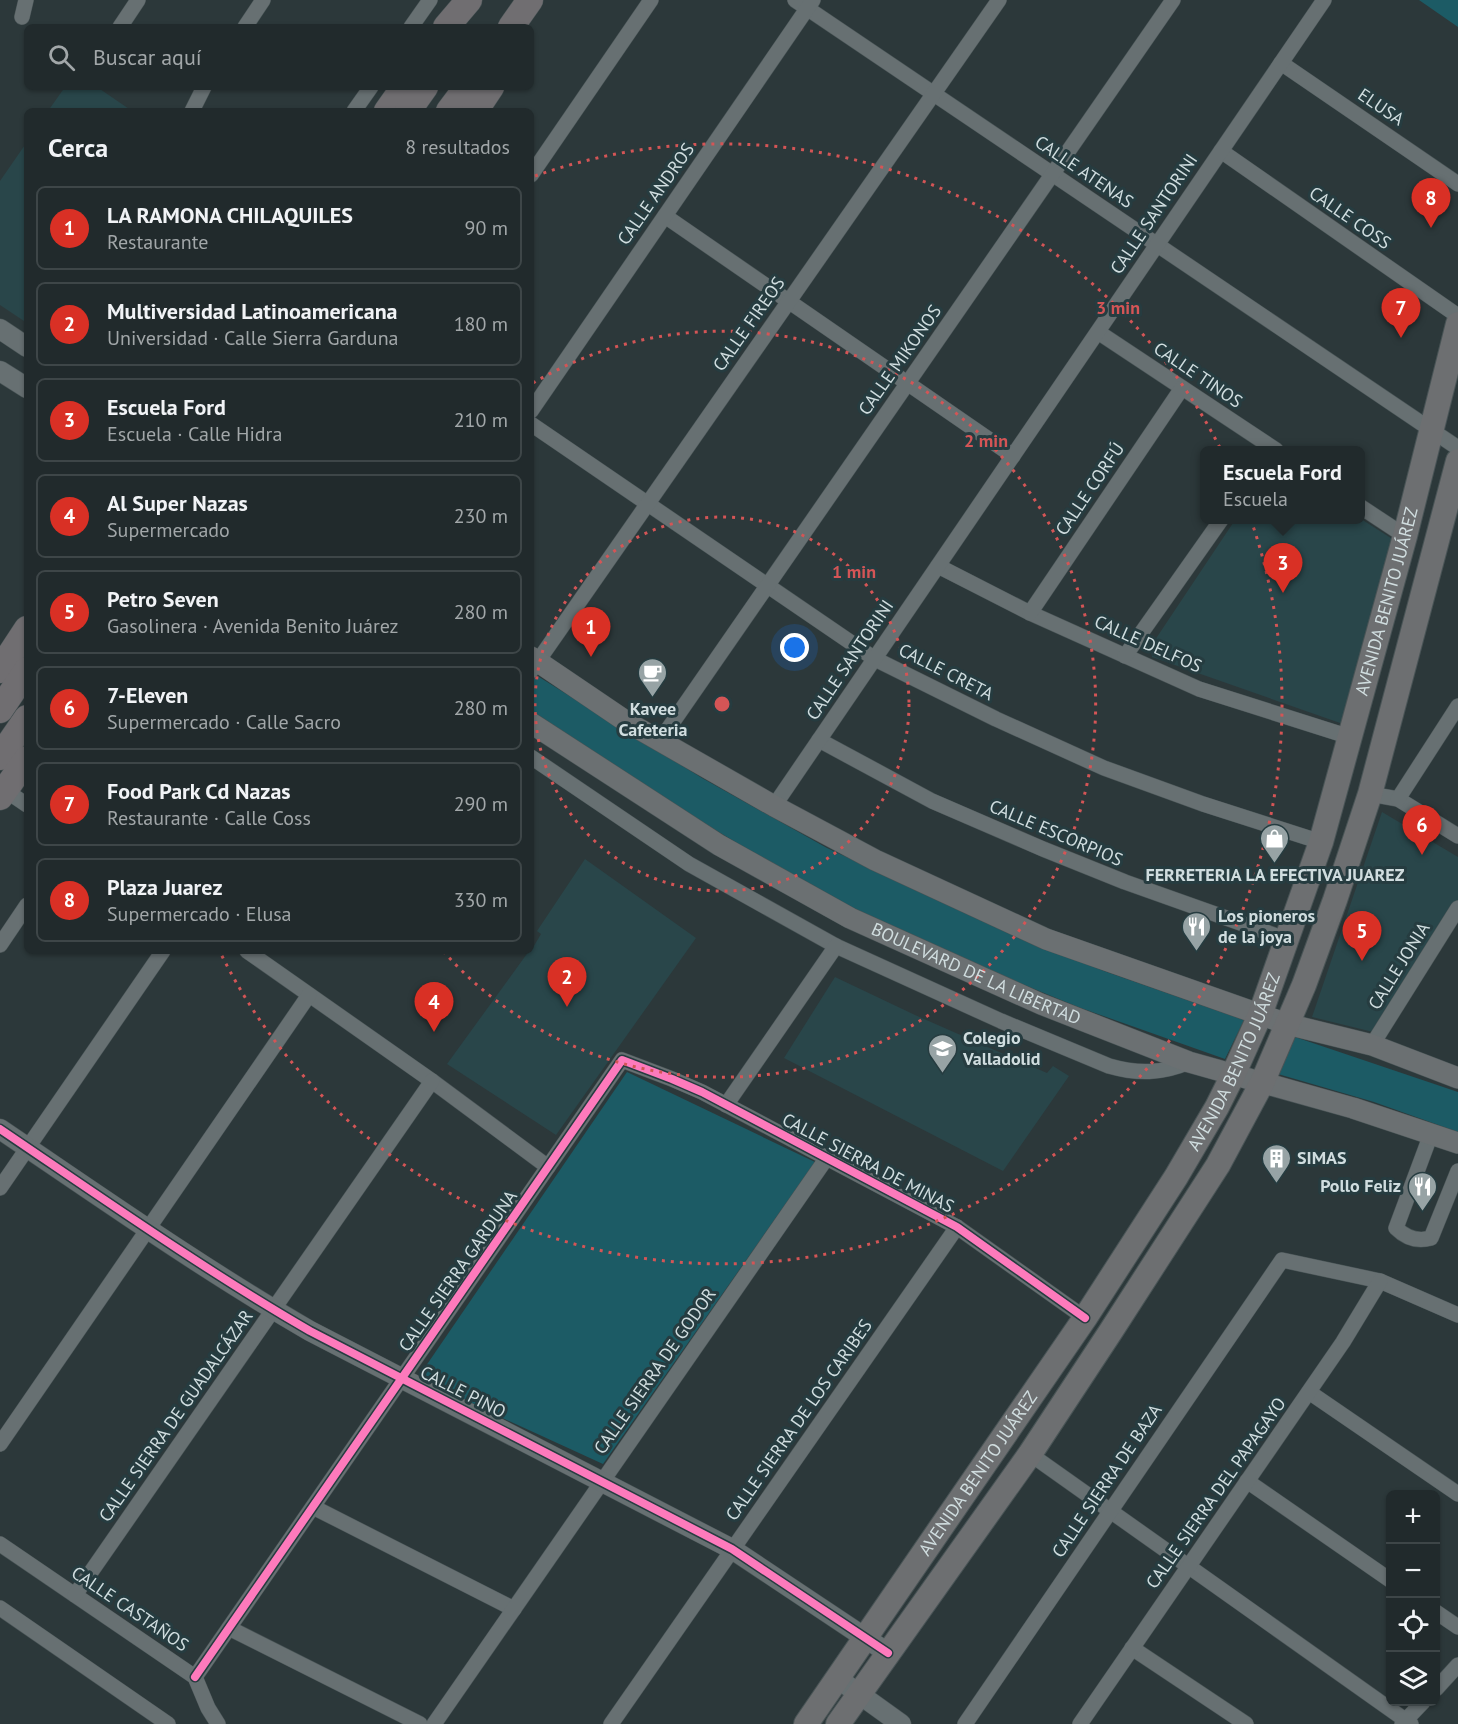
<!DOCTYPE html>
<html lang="es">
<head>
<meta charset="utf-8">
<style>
  :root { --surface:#212a2c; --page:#2d3638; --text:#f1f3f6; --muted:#a2a7a9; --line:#3e4648; --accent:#d93025 }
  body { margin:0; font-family:"PT Sans",sans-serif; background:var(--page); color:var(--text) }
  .controls { position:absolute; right:18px; bottom:18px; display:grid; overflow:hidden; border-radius:9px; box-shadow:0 2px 4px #0004 }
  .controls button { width:54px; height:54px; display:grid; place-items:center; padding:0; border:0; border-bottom:2px solid var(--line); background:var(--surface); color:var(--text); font:30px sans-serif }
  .you { position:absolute; left:795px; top:648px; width:21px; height:21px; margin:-15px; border:4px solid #fff; border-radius:50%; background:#1a73e8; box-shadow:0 0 0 9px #1a73e833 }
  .badge { display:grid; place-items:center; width:39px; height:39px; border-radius:50%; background:var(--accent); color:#fff; font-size:20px; font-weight:700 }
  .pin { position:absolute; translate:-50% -50px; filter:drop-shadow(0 2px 3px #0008) }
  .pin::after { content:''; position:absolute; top:32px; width:21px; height:18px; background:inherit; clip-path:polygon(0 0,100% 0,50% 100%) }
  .popup { position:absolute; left:1200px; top:446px; width:165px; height:78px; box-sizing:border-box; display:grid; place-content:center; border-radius:9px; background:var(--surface); filter:drop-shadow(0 2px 4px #0005); font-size:20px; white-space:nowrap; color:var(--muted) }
  .popup b { font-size:22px; color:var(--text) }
  .popup::after { content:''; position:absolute; left:50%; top:100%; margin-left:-12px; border:12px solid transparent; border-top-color:var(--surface) }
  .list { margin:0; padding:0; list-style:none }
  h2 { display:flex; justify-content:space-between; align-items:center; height:78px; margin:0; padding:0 24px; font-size:26px }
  h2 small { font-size:20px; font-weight:400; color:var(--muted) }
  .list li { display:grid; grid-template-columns:39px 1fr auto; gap:18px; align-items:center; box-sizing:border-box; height:84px; margin:0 12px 12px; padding:0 12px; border:2px solid var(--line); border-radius:9px }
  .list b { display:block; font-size:22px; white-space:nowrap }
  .list p { margin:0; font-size:20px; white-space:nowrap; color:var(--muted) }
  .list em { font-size:20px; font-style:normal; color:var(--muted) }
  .icon { flex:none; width:33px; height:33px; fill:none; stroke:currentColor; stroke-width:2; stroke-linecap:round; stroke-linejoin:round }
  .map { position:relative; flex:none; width:1458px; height:1724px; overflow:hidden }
  .search { position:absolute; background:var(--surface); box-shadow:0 2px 4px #0004; left:24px; top:24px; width:510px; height:66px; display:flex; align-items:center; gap:15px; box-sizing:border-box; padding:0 21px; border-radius:9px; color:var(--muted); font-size:22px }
  .panel { position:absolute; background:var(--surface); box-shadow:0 2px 4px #0004; left:24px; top:108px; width:510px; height:846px; border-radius:9px }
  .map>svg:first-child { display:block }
</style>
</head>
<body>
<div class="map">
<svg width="1458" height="1724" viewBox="0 0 1458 1724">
  <rect width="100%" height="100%" fill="#2c383a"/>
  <g fill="#29464a">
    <path d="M65,87H97L132,111H48Z"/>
    <path d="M27,142V323L0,305V181Z"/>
    <path d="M1361,519L1394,540L1343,724L1152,657L1151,646L1235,520Z"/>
    <path d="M1382,812L1458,857V900L1373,1032L1312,1017Z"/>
    <path d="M585,859L696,938L556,1135L447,1064L529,951H531L541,934L537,931Z"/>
    <path d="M835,977L915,1015L1047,1073L1053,1066L1069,1076L1003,1171L784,1058Z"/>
  </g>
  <g fill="#1c5b65">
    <path d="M1419,0H1458V27Z"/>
    <path d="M531,672L702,778L827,848L1028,941L1104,971L1244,1020L1225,1059L1078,1007L894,931L787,874L644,786L531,710Z"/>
    <path d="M1295,1037L1458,1092V1132L1374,1102L1278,1074Z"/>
    <path d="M627,1072L815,1162L603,1464L417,1379Z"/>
  </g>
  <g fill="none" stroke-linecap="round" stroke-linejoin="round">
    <defs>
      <g id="minor">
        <path d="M795,0L1458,448"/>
        <path d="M22,17L26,0"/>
        <path d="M120,27L138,0"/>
        <path d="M245,27L263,0"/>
        <path d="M411,27L430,0"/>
        <path d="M1281,63L1458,184"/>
        <path d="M192,111L204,87"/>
        <path d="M354,111L371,87"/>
        <path d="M1221,151L1458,316"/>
        <path d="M531,175L651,0"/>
        <path d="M665,216L1013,456"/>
        <path d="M1098,332L1276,450"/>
        <path d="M531,411L813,0"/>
        <path d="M531,424L875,659L996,719L1104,768L1203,804L1321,842"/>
        <path d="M1361,507L1405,536"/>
        <path d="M938,566L1030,613L1199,689L1350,737"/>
        <path d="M1030,613L1182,388"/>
        <path d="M1125,656L1221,520"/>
        <path d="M531,671L999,0"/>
        <path d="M819,740L932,801L1043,849L1125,882L1288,940"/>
        <path d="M659,742L1173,0"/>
        <path d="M531,757L689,864L836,946L1001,1021L1109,1066C1137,1074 1162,1074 1189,1062"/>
        <path d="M5,790L27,805"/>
        <path d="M1370,794L1398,799L1458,836"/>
        <path d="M1398,799L1458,706"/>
        <path d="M774,806L1324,0"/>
        <path d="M0,945L27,905"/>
        <path d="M247,951L432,1081L548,1167"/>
        <path d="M1372,1045L1458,908"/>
        <path d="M726,1105L836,946"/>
        <path d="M1431,1134L1396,1228C1406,1238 1417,1242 1431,1238L1458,1171"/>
        <path d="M0,1188L163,951"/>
        <path d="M1309,1392L1458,1494"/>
        <path d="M0,1444L309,995"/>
        <path d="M1030,1454L1411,1724"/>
        <path d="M1247,1481L1390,1580"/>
        <path d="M313,1507L514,1609"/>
        <path d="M0,1544L195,1677L208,1708L218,1724"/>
        <path d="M75,1595L432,1081"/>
        <path d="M0,1608L168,1724"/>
        <path d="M1436,1612L1458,1627"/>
        <path d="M229,1628L420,1724"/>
        <path d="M1132,1648L1246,1724"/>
        <path d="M195,1677L622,1060L672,1079L702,1092L957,1227L1085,1318"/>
        <path d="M1436,1689L1458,1665"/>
        <path d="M434,1724L826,1159"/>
        <path d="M611,1724L957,1227"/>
        <path d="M965,1724L1282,1260L1380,1281L1458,1315"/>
        <path d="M1080,1724L1343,1342L1380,1281"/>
        <path d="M1402,1724L1423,1702"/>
      </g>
      <g id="tertiary">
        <path d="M0,329L27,347"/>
        <path d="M0,371L27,388"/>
        <path d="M0,1129C102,1198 203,1269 310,1331L732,1549L888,1653"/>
        <path d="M837,1678L901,1724"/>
      </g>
      <g id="secondary">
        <path d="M531,657L627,722L774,806L875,860L1046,939L1287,1024L1372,1045L1458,1078"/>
        <path id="s1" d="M531,723L719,845L850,918L1041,1004L1189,1062L1353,1108L1458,1143"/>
      </g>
      <g id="primary">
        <path id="s2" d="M806,1724L1085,1318L1176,1177L1217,1107L1233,1075L1260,1015L1321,842L1405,536L1458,324"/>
        <path d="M838,1724L1030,1454L1111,1331L1218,1165L1262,1083L1304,985L1335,900L1370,794L1458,461"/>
      </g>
      <g id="trunk">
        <path d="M446,27L469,0"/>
        <path d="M511,27L530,0"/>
        <path d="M387,111L404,87"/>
        <path d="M408,111L425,87"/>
        <path d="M449,111L467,87"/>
        <path d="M475,111L491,87"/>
        <path d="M0,670L27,629"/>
        <path d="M0,710L27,670"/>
        <path d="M0,757L27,718"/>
        <path d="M0,797L27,759"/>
      </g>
    </defs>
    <use href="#minor" stroke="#495456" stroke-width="16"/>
    <use href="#tertiary" stroke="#495456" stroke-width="21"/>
    <use href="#secondary" stroke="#495456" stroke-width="22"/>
    <use href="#primary" stroke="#495456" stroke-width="26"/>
    <use href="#trunk" stroke="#495456" stroke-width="27"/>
    <use href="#minor" stroke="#677072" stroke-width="15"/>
    <use href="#tertiary" stroke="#677072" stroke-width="20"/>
    <use href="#secondary" stroke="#6b7072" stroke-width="21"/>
    <use href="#primary" stroke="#6d6f71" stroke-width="24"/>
    <use href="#trunk" stroke="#706e71" stroke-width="26"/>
    <defs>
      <g id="cycleway">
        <path d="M0,1129C102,1198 203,1269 310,1331L732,1549L888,1653"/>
        <path d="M195,1677L622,1060L672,1079L702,1092L957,1227L1085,1318"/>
      </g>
    </defs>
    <use href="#cycleway" stroke="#263c40" stroke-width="11"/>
    <use href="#cycleway" stroke="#fd7abc" stroke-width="8"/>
  </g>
  <g fill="none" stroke="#d45556" stroke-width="3" stroke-dasharray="3 6">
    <circle cx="722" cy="704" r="187"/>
    <path d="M533 383A373 373 0 1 1 443 951"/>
    <path d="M535 176A560 560 0 1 1 221 954"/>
  </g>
  <defs>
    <symbol id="cafe-pin" viewBox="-11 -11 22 30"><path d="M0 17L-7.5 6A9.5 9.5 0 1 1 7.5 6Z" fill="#97a3a5" stroke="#263c40"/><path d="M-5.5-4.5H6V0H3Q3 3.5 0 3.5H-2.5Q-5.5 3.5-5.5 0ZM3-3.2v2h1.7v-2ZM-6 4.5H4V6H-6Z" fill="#fff"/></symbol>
    <symbol id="shop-pin" viewBox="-11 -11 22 30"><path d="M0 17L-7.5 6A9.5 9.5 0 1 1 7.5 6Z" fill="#97a3a5" stroke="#263c40"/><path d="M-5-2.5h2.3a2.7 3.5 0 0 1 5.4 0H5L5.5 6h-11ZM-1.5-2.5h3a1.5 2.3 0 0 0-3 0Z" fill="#fff"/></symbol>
    <symbol id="restaurant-pin" viewBox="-11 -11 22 30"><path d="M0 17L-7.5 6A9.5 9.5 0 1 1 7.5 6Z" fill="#97a3a5" stroke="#263c40"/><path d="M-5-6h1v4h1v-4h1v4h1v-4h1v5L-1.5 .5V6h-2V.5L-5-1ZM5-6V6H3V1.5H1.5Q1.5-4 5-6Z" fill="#fff"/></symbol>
    <symbol id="school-pin" viewBox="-11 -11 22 30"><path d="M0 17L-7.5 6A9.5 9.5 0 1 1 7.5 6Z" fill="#97a3a5" stroke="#263c40"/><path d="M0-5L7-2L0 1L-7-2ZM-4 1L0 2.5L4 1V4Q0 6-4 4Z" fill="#fff"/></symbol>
    <symbol id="building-pin" viewBox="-11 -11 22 30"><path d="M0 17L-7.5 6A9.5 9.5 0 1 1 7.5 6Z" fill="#97a3a5" stroke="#263c40"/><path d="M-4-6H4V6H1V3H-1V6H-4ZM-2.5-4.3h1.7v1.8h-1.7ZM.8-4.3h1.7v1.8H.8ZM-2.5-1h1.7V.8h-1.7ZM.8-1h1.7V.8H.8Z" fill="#fff"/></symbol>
  </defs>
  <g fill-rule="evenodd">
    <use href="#cafe-pin" x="636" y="656" width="33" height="45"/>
    <use href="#shop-pin" x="1258" y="822" width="33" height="45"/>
    <use href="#restaurant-pin" x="1180" y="910" width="33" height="45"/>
    <use href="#school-pin" x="926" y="1032" width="33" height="45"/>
    <use href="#building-pin" x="1260" y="1142" width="33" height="45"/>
    <use href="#restaurant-pin" x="1406" y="1170" width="33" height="45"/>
  </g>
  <g text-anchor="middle" stroke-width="6" stroke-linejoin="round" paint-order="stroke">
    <g font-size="18" fill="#d0dddf" stroke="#263c40">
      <text transform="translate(1381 107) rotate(34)" y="6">ELUSA</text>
      <text transform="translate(1084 172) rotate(34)" y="6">CALLE ATENAS</text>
      <text transform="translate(656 194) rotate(-55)" y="6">CALLE ANDROS</text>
      <text transform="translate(1154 214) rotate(-56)" y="6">CALLE SANTORINI</text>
      <text transform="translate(1350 218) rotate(35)" y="6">CALLE COSS</text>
      <text transform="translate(749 324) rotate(-55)" y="6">CALLE FIREOS</text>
      <text transform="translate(900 360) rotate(-55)" y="6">CALLE MIKONOS</text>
      <text transform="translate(1198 375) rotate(34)" y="6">CALLE TINOS</text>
      <text transform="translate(1090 489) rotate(-56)" y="6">CALLE CORFÚ</text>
      <text dy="6" stroke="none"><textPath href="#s2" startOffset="1276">AVENIDA BENITO JUÁREZ</textPath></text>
      <text transform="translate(1148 644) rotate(24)" y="6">CALLE DELFOS</text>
      <text transform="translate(850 660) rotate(-56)" y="6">CALLE SANTORINI</text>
      <text transform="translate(946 672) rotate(27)" y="6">CALLE CRETA</text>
      <text transform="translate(1056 833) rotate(23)" y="6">CALLE ESCORPIOS</text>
      <text transform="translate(1399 966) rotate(-58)" y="6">CALLE JONIA</text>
      <text dy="6" stroke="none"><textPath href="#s1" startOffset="512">BOULEVARD DE LA LIBERTAD</textPath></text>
      <text dy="6" stroke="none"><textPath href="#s2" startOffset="790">AVENIDA BENITO JUÁREZ</textPath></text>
      <text transform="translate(868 1163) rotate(28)" y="6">CALLE SIERRA DE MINAS</text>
      <text transform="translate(458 1271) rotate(-55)" y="6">CALLE SIERRA GARDUNA</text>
      <text transform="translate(655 1371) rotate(-55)" y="6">CALLE SIERRA DE GODOR</text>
      <text transform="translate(463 1392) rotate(27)" y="6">CALLE PINO</text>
      <text transform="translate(176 1416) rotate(-55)" y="6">CALLE SIERRA DE GUADALCÁZAR</text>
      <text transform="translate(799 1420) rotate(-55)" y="6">CALLE SIERRA DE LOS CARIBES</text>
      <text dy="6" stroke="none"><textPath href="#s2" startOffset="304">AVENIDA BENITO JUÁREZ</textPath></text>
      <text transform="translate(1107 1481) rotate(-56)" y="6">CALLE SIERRA DE BAZA</text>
      <text transform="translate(1216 1493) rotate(-55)" y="6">CALLE SIERRA DEL PAPAGAYO</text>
      <text transform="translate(130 1609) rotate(34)" y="6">CALLE CASTAÑOS</text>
    </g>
    <g font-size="18" font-weight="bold" fill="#d0dddf" stroke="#263c40" text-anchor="start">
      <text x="653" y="715" text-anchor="middle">Kavee<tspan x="653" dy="21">Cafeteria</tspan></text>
      <text x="1275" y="881" text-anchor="middle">FERRETERIA LA EFECTIVA JUAREZ</text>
      <text x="1218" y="922">Los pioneros<tspan x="1218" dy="21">de la joya</tspan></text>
      <text x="963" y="1044">Colegio<tspan x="963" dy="21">Valladolid</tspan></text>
      <text x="1297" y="1164">SIMAS</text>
      <text x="1401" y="1192" text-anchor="end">Pollo Feliz</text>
    </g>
  </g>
  <circle cx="722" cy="704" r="9" fill="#d45556" stroke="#263c40" stroke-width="3"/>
  <g font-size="18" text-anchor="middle" font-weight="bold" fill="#d45556" stroke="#263c40" stroke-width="6" stroke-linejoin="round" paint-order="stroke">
    <text x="1118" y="314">3 min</text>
    <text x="986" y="447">2 min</text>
    <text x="854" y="578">1 min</text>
  </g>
</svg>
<div class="controls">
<button>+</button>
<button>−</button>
<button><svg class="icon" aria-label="locate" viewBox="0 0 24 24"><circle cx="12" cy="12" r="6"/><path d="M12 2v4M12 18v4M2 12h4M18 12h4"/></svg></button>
<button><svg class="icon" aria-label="layers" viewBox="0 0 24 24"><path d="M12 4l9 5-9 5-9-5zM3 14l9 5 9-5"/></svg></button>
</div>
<div class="you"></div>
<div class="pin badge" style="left:591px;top:657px">1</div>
<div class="pin badge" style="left:567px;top:1007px">2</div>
<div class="pin badge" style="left:1283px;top:593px">3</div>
<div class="popup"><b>Escuela Ford</b>Escuela</div>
<div class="pin badge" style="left:434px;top:1032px">4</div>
<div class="pin badge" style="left:1362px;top:961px">5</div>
<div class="pin badge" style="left:1422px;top:855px">6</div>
<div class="pin badge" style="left:1401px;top:338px">7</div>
<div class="pin badge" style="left:1431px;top:228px">8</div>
<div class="search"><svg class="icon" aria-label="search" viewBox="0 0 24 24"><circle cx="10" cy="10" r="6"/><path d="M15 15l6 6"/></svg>Buscar aquí</div>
<section class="panel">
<h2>Cerca<small>8 resultados</small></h2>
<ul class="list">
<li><span class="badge">1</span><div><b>LA RAMONA CHILAQUILES</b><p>Restaurante</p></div><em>90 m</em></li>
<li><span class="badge">2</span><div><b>Multiversidad Latinoamericana</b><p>Universidad · Calle Sierra Garduna</p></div><em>180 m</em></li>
<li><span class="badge">3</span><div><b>Escuela Ford</b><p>Escuela · Calle Hidra</p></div><em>210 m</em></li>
<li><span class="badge">4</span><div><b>Al Super Nazas</b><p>Supermercado</p></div><em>230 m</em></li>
<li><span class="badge">5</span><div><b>Petro Seven</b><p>Gasolinera · Avenida Benito Juárez</p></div><em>280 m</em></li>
<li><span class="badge">6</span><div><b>7-Eleven</b><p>Supermercado · Calle Sacro</p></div><em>280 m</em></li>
<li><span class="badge">7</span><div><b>Food Park Cd Nazas</b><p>Restaurante · Calle Coss</p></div><em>290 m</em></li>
<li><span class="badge">8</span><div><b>Plaza Juarez</b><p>Supermercado · Elusa</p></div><em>330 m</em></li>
</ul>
</section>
</div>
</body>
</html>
